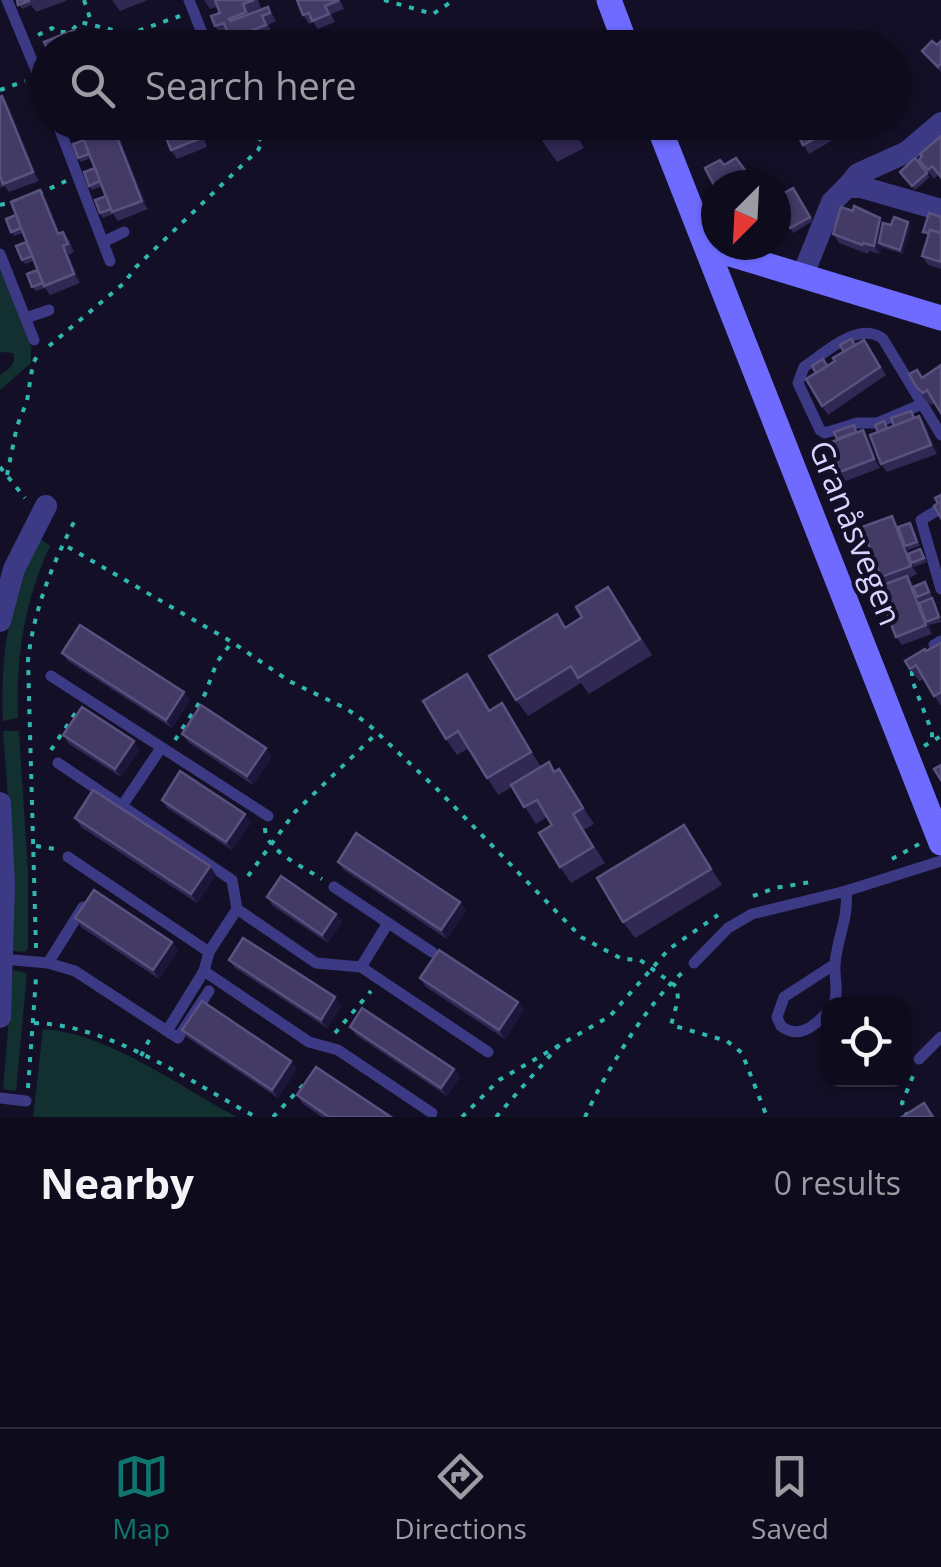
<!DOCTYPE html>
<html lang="en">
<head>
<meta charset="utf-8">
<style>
  :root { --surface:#0e0b1c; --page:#1c1929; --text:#f1f3f6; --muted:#9b9ba3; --line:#2e2b3b; --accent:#0f766e }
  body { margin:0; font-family:"Open Sans",sans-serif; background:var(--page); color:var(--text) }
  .controls { position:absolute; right:30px; bottom:30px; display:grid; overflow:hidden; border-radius:20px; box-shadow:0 2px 8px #0004 }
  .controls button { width:90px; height:90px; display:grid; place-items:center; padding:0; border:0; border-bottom:2px solid var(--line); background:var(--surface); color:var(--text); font:50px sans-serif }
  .compass { position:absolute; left:701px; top:170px; width:90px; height:90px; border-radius:50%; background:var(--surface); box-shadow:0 2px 8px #0004; rotate:204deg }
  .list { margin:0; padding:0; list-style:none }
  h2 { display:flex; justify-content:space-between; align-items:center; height:130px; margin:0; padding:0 40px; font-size:42px }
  h2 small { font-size:32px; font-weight:400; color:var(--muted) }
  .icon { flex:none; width:55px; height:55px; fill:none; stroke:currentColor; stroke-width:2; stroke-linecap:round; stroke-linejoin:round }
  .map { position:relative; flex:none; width:941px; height:1117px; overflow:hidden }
  .search { position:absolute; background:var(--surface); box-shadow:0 2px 8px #0004; left:30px; right:30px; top:30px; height:110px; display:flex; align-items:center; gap:25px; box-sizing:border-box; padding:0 35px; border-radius:55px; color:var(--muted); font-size:38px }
  .sheet { height:310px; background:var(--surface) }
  nav { display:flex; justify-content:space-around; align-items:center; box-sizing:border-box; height:140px; border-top:2px solid var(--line); background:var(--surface); font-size:28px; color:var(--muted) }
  nav a { display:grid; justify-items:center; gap:5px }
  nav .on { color:var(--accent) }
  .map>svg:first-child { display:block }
</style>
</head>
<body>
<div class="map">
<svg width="941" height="1117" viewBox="0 0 941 1117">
  <rect width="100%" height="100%" fill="#130f26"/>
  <g fill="#12302f">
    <path d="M0,269L31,347V363L0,390V375C9,370 17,363 13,353L0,352Z"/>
    <path d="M39,538L50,546C24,601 16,658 18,718L3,721C0,656 9,596 39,538Z"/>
    <path d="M3,731H19L28,873V949L25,952L13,951L11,836Z"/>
    <path d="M13,970L27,973L16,1091L3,1089Z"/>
    <path d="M43,1029C109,1033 179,1087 237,1117H33Z"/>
  </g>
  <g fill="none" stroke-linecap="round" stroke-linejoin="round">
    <g stroke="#2fb8b0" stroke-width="4" stroke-dasharray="5 8" stroke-linecap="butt">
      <path d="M84,0L92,24"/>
      <path d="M384,0L433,14L454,0"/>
      <path d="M38,35L52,28L56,32H70L80,22L129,34"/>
      <path d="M122,48L129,34L180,16"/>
      <path d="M0,90L25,81"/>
      <path d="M38,194L66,181"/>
      <path d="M0,205L20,200"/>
      <path d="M49,346L123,284L137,266L258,150L263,141L252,135"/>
      <path d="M0,467L25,498"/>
      <path d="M7,475L17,426L27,401L33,363L38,355"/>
      <path d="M68,547L232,642L289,681L347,709L368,724L438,790L581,937L622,959L640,960L677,987L678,1000L671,1025L727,1041L742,1053L767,1117"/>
      <path d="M912,671V680L932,732V741"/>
      <path d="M175,740L205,694L217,662L232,642"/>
      <path d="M924,746L941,736"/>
      <path d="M51,750L76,712"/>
      <path d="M265,828C265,851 304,867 322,879"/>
      <path d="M36,846L56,849"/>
      <path d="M892,859L919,844"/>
      <path d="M248,876L295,812L378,732"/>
      <path d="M753,896L775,888L811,882"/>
      <path d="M36,948L28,660C34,610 51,567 74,522"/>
      <path d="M34,1023C111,1025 189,1081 256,1117"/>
      <path d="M335,1033L371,991"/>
      <path d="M141,1056L150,1038"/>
      <path d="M28,1088L36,978"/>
      <path d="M273,1117L309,1079"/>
      <path d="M462,1117L499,1080L610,1016L669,949L718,915"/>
      <path d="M496,1117L562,1042"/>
      <path d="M585,1117C604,1075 647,1003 682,973"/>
      <path d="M908,1117L902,1103L915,1071"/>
    </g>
    <g stroke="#3d3a85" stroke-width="11">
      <path d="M7,0L48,99"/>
      <path d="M189,0L208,48"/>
      <path d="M57,122L110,261"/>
      <path d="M237,122L239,129"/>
      <path d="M600,122L601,126"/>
      <path d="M105,241L124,232"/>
      <path d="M0,254L34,340"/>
      <path d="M26,318L49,310"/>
      <path d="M922,404L877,423H857L825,433L820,430L798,383L804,367C825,353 859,320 883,339L941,435"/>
      <path d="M941,508L921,520L941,589"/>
      <path d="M934,645L941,641"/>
      <path d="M51,676L268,816"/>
      <path d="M122,806L161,748"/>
      <path d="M68,857L209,952"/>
      <path d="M334,887L432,952"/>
      <path d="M237,909L316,963L361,967L488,1052"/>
      <path d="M3,959L48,963L83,907"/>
      <path d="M48,963L75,971L167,1031L204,971L209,952L237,909L232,880L58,763"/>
      <path d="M694,963L728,928L752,914L846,891L941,861"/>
      <path d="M361,967L388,923"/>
      <path d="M204,971L309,1042L338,1050L432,1113"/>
      <path d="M834,1004C839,990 834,979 835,964C837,938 849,918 846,891"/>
      <path d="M828,1012C814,1026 799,1040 781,1026L777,1017L784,997L835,964"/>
      <path d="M167,1031L178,1038L209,991"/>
      <path d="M919,1059L941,1037"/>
      <path d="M0,1098L26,1101"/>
    </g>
    <g stroke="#3d3a85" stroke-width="22">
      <path d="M847,187L858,174L907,152L941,123"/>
      <path d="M802,277L832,202L847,187H861L941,210"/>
      <path d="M0,621L14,569L46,506"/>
      <path d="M0,803L4,885L0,1017"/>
    </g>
    <g stroke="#6f6bff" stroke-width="25">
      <path d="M609,0L627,48"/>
      <path d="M657,122L941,843"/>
      <path d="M707,247L941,318"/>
    </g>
  </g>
  <g fill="#312854">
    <path d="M17,0H66V1L36,12L31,5L22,9Z"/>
    <path d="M112,0H148L120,11Z"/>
    <path d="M204,0H258L261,8L249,13L250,14L268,7L276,21L268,25L272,33L259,38L270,35L277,48H223L230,39L227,32L221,35L215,26L220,13L217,7L210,9Z"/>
    <path d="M297,0H340L344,9L331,14L335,22L318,29L313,22L309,24L303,15Z"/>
    <path d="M941,41V72L922,51L937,45Z"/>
    <path d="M2,96L8,105L39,181L9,192L5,186L0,188V97Z"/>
    <path d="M92,122H113L114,125L148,209L118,221L113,214L103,218L100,213L105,196L102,186L92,190L89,186L95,168L91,158L81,162L78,158L84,140Z"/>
    <path d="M210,122L215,135L204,139L207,147L177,159L171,150Z"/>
    <path d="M529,122H576L579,128L575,130L584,148L557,162Z"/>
    <path d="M791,122H830L838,137L809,154Z"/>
    <path d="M941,136V179L938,175L934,179L919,160Z"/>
    <path d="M915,158L930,177L915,190L900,172Z"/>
    <path d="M793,188L813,221L793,233L776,204Z"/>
    <path d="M46,199L60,233L63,232L69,240L74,252L69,255L80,283L50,295L45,288L36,291L32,287L37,270L34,261L25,264L22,260L26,242L23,233L14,236L11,232Z"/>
    <path d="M941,217V269L928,265L922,256L928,236L923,232Z"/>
    <path d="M880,218L883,223L891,225L911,226L903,254L882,247L880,254L869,251L868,254L839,243L833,234Z"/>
    <path d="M855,345L870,348L886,375L828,415L822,406L827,366Z"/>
    <path d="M917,370L935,403L931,405L926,401L917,388Z"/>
    <path d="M915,418L925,424L937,454L887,472L881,464Z"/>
    <path d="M858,431L868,438L880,468L846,481L840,472Z"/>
    <path d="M910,523L920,546L908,550L909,553H923L927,562L914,567L917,574L909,578L914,586L928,587L932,597L920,601V603H935L941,622L929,625L932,634L902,645L896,637L886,584L881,577L898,525L899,527Z"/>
    <path d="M619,603L652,655L589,694L581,683L528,716L516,700L566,627Z"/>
    <path d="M941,643V706L924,679L919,681L905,661Z"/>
    <path d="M62,653L190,700L172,728L68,661Z"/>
    <path d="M478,690L490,710L502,703L541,767L555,771L571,785L594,824L584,830L605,863L571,883L560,867L552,825L547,817L536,824L512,787L498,795L469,748L457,755L446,739Z"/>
    <path d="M182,734L272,756L253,785L188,742Z"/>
    <path d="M63,735L140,749L121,777L69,744Z"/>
    <path d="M162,800L251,822L232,850L167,808Z"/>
    <path d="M75,818L216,875L197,903L81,827Z"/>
    <path d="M684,825L722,885L635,938L623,922Z"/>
    <path d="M338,862L466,910L447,939L344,870Z"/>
    <path d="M267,897L336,914L342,922L328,943L273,906Z"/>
    <path d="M75,918L172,942L178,950L159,979L81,927Z"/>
    <path d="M229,960L341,1006L327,1028L235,968Z"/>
    <path d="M420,978L518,1002L524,1010L505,1039L426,987Z"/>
    <path d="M350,1027L454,1069L460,1077L447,1096L356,1035Z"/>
    <path d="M182,1030L291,1061L297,1069L278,1098L188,1038Z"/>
    <path d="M297,1095L391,1117H322L303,1104Z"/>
  </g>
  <g fill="#1d163a">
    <path d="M2,96L8,105L39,181L33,172Z"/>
    <path d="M111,122L114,125L148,209L142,201Z"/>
    <path d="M567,122H570L575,130L584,148Z"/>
    <path d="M40,190L46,199L64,242L58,234Z"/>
    <path d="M880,218L886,227L879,243L882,247L880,254L874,246Z"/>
    <path d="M908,222L911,226L903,254L900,250Z"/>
    <path d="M63,246L69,255L80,283L74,274Z"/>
    <path d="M919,416L925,424L937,454L931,445Z"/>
    <path d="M863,430L868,438L880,468L874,459Z"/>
    <path d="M892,516L898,525L917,574L911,566Z"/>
    <path d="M907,576L913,584L918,596L917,597L932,634L926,625Z"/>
    <path d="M184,692L190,700L172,728L166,720Z"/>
    <path d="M502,703L513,719L542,768L531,752Z"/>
    <path d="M134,741L140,749L121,777L115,769Z"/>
    <path d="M266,748L272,756L253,785L247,776Z"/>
    <path d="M559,769L571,785L594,824L583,808Z"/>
    <path d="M245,814L251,822L232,850L226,842Z"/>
    <path d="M684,825L696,841L722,885L711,869Z"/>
    <path d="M210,866L216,875L197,903L191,894Z"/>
    <path d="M460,902L466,910L447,939L441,930Z"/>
    <path d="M336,914L342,922L328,943L322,935Z"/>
    <path d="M172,942L178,950L159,979L153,970Z"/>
    <path d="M335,997L341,1006L327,1028L321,1020Z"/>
    <path d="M518,1002L524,1010L505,1039L499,1030Z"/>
    <path d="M291,1061L297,1069L278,1098L272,1090Z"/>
    <path d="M454,1069L460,1077L447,1096L441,1088Z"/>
  </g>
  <g fill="#433a66" stroke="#5a527e" stroke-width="2.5">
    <path d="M17,0H29V1L18,5Z"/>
    <path d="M215,0H254L243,4L246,12L229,19L231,21L268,7L270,13L262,16L266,25L253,30L256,38L240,44L241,47L270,35L275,48H223L221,42L230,39L224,23L215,26L211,16L220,13Z"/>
    <path d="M297,0H338V1L325,6L329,14L312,21L309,13L303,15Z"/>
    <path d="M74,30L82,48H48V50L44,42Z"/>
    <path d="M162,40L164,48H143Z"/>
    <path d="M932,41L937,45L941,41V63L938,67L922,51Z"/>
    <path d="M48,55V70L45,72L39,58Z"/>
    <path d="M2,96L33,172L3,184L0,176V97Z"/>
    <path d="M92,122H111L142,201L112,212L79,128Z"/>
    <path d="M160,122H194L201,138L171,150Z"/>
    <path d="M196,122H209L212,130L201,135Z"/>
    <path d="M533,122H567L568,125L541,138Z"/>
    <path d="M791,122H828L832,129L803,145Z"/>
    <path d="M941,136V177L932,166L928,170L919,160L922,156L920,154Z"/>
    <path d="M84,140L89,154L78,158L73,144Z"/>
    <path d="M736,158L750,177L749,180L753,177L758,185H716V189L705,168L720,160L724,165Z"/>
    <path d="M915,158L927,173L912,186L900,172Z"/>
    <path d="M95,168L100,181L89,186L84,172Z"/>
    <path d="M793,188L810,217L790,228L776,204V198Z"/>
    <path d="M40,190L58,234L63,232L68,244L63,246L74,274L44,286L11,202Z"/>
    <path d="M106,196L111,209L100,213L95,200Z"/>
    <path d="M854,206L880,218L874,246L863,243L862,245L833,234L841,207L853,211Z"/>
    <path d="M929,213L941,217V233L930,230L929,233L923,232Z"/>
    <path d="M16,215L21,228L11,232L6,219Z"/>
    <path d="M894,217L908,222L900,250L879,243L883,223L891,225Z"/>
    <path d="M930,230L941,233V262L922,256Z"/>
    <path d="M26,242L32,256L22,260L16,246Z"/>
    <path d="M37,270L43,283L32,287L27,274Z"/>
    <path d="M851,339L855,345L844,352L840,345Z"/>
    <path d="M864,340L880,367L822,406L806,379L835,361L833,358Z"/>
    <path d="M823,359L827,366L816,373L812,366Z"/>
    <path d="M941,365V413L927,390L923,393L917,388L909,374L917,370L922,378Z"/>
    <path d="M911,411L914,418L894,426L891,418Z"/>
    <path d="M919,416L931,445L881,464L870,435Z"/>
    <path d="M884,421L887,428L878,432L875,425Z"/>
    <path d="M854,425L856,432L837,439L834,432Z"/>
    <path d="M863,430L874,459L840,472L829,443Z"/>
    <path d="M941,495V518L934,506L938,503L935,498Z"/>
    <path d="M892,516L911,566L881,577L862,527Z"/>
    <path d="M910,523L917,542L905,546L898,527Z"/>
    <path d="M920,549L924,558L911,563L908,554Z"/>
    <path d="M907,576L926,625L896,637L877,587Z"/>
    <path d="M925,582L929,592L917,597L913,587Z"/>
    <path d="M608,587L640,639L578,678L571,666L516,700L489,656L557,614L565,628L582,617L576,607Z"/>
    <path d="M932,598L939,617L926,622L919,603Z"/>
    <path d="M80,625L184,692L166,720L62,653Z"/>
    <path d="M941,643V692L934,696L916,665L910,669L905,661L925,649L926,651Z"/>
    <path d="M467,674L489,711L502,703L531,752L487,778L458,731L446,739L423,701Z"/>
    <path d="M201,705L266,748L247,776L182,734Z"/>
    <path d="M82,707L134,741L115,769L63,735Z"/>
    <path d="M549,762L554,772L559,769L583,808L573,814L593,847L560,867L539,833L552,825L537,800L524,807L511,785Z"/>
    <path d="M941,765V780L934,769Z"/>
    <path d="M180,771L245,814L226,842L162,800Z"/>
    <path d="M93,790L210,866L191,894L75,818Z"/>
    <path d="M684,825L711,869L623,922L597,878Z"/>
    <path d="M356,833L460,902L441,930L338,862Z"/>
    <path d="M281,876L336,914L322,935L267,897Z"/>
    <path d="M94,890L172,942L153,970L75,918Z"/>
    <path d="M243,938L335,997L321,1020L229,960Z"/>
    <path d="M439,950L518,1002L499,1030L420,978Z"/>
    <path d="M202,1001L291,1061L272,1090L182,1030Z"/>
    <path d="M362,1008L454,1069L441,1088L350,1027Z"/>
    <path d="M316,1067L391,1117H329L297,1095Z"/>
    <path d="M924,1103L933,1117H902Z"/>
  </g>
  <g text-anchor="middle" stroke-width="8" stroke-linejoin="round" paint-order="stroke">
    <g font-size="32" fill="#d9d4ff" stroke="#130f26">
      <text transform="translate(855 533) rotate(68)" y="11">Granåsvegen</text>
    </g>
  </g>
</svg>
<div class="controls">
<button><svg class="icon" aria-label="locate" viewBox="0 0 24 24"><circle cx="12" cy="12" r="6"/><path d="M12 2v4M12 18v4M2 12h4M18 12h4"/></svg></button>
</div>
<svg class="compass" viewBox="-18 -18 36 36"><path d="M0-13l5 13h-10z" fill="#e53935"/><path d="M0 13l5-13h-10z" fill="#9b9ba3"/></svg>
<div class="search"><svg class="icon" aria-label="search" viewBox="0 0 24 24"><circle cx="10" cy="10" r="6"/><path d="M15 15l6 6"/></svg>Search here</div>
</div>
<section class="sheet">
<h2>Nearby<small>0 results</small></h2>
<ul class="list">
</ul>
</section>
<nav>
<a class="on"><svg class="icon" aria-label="map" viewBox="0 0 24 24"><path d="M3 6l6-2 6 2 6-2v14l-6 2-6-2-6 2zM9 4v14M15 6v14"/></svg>Map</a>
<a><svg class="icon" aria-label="directions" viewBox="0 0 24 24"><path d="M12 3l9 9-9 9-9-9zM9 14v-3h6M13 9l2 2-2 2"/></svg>Directions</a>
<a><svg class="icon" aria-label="saved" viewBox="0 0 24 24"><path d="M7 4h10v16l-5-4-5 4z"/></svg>Saved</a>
</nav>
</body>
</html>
